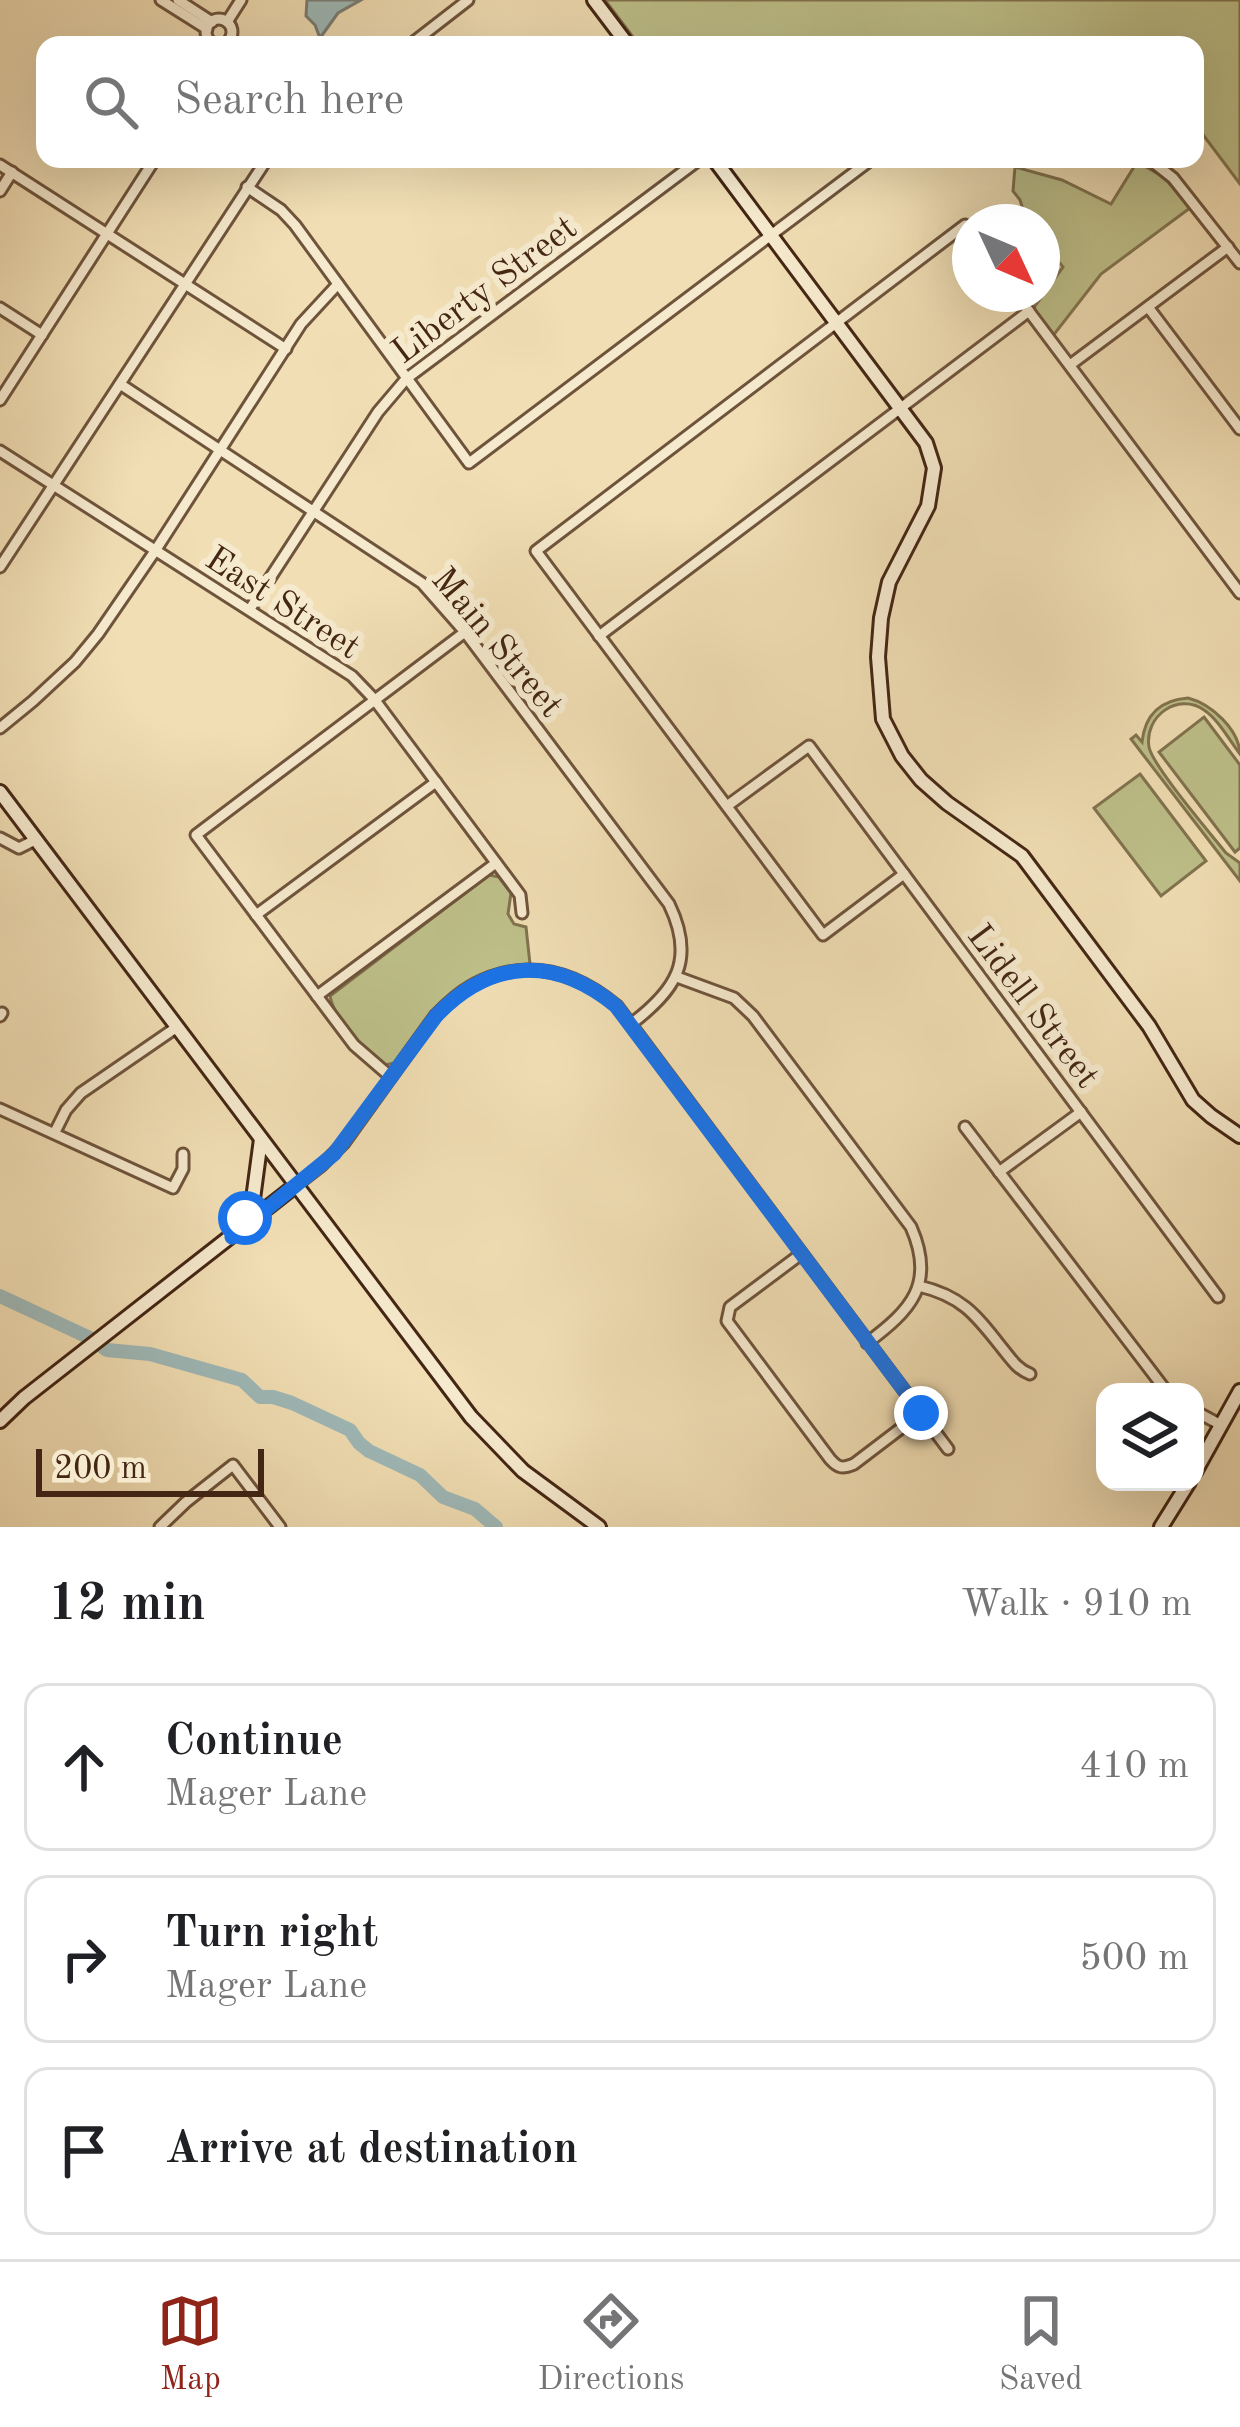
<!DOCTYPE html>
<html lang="en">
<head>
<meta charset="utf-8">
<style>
  :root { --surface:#fff; --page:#f2f2f2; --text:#202124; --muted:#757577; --line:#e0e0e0; --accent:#8f2418 }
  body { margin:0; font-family:"Old Standard TT",serif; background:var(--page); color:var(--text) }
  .controls { position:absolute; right:36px; bottom:36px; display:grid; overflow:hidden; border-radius:24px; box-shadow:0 12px 48px #0002 }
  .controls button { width:108px; height:108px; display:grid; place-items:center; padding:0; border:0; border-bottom:3px solid var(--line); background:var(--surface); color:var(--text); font:60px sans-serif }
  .compass { position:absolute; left:952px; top:204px; width:108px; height:108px; border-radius:50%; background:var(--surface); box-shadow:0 12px 48px #0002; rotate:134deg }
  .scale { position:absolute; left:36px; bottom:30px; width:228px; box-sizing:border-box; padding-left:12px; border:6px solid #442614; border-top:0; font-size:33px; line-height:42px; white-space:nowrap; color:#442614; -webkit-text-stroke:9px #f6eace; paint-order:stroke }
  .stop { position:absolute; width:36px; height:36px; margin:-27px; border:9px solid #1a73e8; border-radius:50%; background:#fff }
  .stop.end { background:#1a73e8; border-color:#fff; box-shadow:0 3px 12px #0008 }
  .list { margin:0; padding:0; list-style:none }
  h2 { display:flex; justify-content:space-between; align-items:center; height:156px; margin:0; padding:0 48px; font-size:51px }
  h2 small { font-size:39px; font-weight:400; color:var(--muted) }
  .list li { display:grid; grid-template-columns:78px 1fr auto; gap:36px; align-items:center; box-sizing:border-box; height:168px; margin:0 24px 24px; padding:0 24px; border:3px solid var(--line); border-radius:24px }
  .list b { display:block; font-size:45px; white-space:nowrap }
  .list p { margin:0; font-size:39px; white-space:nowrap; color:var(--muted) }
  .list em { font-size:39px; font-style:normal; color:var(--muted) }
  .icon { flex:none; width:66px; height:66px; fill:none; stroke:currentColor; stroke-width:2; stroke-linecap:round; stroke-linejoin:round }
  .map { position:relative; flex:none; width:1240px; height:1527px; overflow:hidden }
  .search { position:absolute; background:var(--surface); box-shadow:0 12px 48px #0002; left:36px; right:36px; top:36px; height:132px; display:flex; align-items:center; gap:30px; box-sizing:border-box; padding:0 42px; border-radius:24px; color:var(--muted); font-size:45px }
  .sheet { height:732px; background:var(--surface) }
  nav { display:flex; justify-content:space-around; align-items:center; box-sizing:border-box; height:168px; border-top:3px solid var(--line); background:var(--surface); font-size:33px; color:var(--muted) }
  nav a { display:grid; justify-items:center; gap:6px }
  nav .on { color:var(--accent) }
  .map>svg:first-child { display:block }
</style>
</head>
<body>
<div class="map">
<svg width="1240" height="1527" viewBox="0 0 1240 1527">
  <rect width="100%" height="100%" fill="#f1deb4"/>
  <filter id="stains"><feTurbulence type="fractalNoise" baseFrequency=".00167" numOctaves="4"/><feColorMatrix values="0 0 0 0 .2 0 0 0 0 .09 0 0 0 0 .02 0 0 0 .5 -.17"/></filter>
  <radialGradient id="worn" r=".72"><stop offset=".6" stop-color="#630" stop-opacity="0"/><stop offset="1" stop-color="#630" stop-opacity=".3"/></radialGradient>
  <g fill="#bec08a" stroke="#81734f" stroke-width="3">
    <path d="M605,0H1240V184L1195,124V45H639Z"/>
    <path d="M1137,162L1164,177L1190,208L1101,274L1052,337L1032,310L1063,267L1042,241V222H1027L1020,200L1013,191L1015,167L1062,180L1111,204Z"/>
    <path d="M1188,698C1211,704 1239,729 1240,754C1229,740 1219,720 1204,710C1178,692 1144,716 1149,747C1152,765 1211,834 1226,853L1240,863V881L1131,739L1136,735L1142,742C1145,715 1160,700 1188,698Z"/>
    <path d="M1204,717L1240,765V848L1235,852L1159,752Z"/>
    <path d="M1140,774L1206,861L1161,896L1094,808Z"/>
    <path d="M489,875L499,877L511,893L508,914L514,924L526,927L530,964C457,967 433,1009 394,1063L385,1065C365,1049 335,1022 330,996Z"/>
  </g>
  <path fill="#9fb9b8" stroke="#7b7e76" stroke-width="3" d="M307,0H361L338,13L320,38L315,25L306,16Z"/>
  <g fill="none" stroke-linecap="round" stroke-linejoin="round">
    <path stroke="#9fb9b8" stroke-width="14" d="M0,1296L90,1338L107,1350L150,1354L242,1380L260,1397H273L292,1403L350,1430L359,1443L369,1451L420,1475L443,1497L475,1509L496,1527"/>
    <defs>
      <g id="street">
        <path d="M161,0L207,29"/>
        <path d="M178,0L212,22"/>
        <circle cx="219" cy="32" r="13"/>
        <path d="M227,22L241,0"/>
        <path d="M410,45L468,0"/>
        <path d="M1149,159L1173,178L1240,263"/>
        <path d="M0,165L286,349"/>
        <path d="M247,187L281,210L295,225L469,463L872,159"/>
        <path d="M0,191L12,172"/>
        <path d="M1016,294L1240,593"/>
        <path d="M1148,307L1240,429"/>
        <path d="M0,308L42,335"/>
        <path d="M1070,365L1228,247"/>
        <path d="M120,384L422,583L465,632L669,904C696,960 676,990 631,1024"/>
        <path d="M0,400L155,159"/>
        <path d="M0,451L352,676L374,699L520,895L522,913"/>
        <path d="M0,567L267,159"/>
        <path d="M250,609L378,412L406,379L700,159"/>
        <path d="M599,636L1029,311"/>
        <path d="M0,728L33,701L75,662L98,634L155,551L301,324L338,284"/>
        <path d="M727,806L809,746L1218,1297"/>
        <path d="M0,838L19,848L35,840"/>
        <path d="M904,874L823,935L536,551L965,225L970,233"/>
        <path d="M256,915L436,782"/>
        <path d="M677,977L734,998L753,1016L911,1227C936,1284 911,1310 867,1343"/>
        <path d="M317,996L496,863"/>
        <path d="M0,1016L2,1013"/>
        <path d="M391,1077L354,1045L196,835L465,632"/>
        <path d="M0,1109L173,1188L183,1169V1154"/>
        <path d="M965,1127L1167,1392"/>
        <path d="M55,1132L66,1110L81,1093L177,1027"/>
        <path d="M999,1172L1081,1112"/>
        <path d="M295,1186L322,1165L344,1143L435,1016C490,958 556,955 617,1006L948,1449"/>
        <path d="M801,1254L730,1307L727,1321L830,1459C838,1468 842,1469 854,1464L921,1413"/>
        <path d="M919,1286C962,1296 976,1315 1002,1348C1011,1359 1017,1369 1030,1374"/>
        <path d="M1195,1411L1221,1425"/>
        <path d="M160,1527L186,1502L233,1465L280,1527"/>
      </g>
      <g id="secondary">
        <path d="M594,0L628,45"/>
        <path d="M714,159L926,443L934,468L928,506L889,582L881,618L878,657L883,719L902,756L921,780L947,803L1022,856L1149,1026L1193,1100L1211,1116L1240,1136"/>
        <path d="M0,792L471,1417L523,1471L599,1527"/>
        <path d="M239,1226L253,1199L261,1139"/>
        <path d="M0,1421L24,1398L295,1186"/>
        <path d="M1195,1472L1240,1391"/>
        <path d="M1161,1527L1189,1482"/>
      </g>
    </defs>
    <use href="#street" stroke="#6f543c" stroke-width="15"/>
    <use href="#secondary" stroke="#442614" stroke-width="18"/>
    <use href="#street" stroke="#f6eace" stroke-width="9"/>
    <use href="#secondary" stroke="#f6eace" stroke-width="12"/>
  </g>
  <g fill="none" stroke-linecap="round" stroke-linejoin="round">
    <path stroke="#1a73e8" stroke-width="15" d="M245,1218L232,1237L334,1154L436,1016C491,958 555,956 616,1006L921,1413"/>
  </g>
  <g text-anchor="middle" stroke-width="12" stroke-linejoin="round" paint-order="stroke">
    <g font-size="36" fill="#442614" stroke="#f6eace">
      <text transform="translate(483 288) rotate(-37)" y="13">Liberty Street</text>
      <text transform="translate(284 601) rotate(33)" y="13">East Street</text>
      <text transform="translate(499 641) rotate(50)" y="13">Main Street</text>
      <text transform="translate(1035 1005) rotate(53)" y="13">Lidell Street</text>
    </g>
  </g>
  <rect width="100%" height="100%" filter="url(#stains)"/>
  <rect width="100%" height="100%" fill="url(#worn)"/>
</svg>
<div class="controls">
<button><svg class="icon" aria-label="layers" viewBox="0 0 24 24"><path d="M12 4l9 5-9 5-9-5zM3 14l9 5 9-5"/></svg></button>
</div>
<svg class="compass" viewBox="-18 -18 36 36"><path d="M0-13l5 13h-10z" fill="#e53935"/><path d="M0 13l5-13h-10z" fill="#757577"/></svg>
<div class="scale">200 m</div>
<div class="stop" style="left:245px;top:1218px"></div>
<div class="stop end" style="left:921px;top:1413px"></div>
<div class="search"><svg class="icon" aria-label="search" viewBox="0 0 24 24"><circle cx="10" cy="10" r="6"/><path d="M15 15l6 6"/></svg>Search here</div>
</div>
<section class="sheet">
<h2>12 min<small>Walk · 910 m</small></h2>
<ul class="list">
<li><svg class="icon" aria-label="ahead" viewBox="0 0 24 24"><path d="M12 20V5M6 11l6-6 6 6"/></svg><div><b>Continue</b><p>Mager Lane</p></div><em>410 m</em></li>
<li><svg class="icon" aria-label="right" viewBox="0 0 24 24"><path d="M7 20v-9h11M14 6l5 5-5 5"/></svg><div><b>Turn right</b><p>Mager Lane</p></div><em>500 m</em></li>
<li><svg class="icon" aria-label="arrive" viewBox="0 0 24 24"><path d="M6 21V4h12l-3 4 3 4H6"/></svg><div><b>Arrive at destination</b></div></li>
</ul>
</section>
<nav>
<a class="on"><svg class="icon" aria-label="map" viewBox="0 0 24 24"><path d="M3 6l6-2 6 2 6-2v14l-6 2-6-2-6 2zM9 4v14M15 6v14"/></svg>Map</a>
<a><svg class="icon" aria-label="directions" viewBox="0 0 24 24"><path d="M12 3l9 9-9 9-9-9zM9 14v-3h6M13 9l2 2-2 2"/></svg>Directions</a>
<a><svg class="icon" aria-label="saved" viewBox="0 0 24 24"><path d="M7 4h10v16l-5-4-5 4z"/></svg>Saved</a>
</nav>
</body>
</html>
